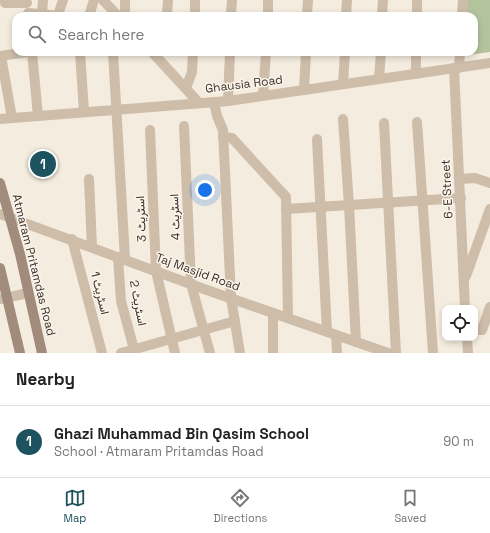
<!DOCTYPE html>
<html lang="en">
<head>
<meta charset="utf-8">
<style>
  :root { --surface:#fff; --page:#f6f6f6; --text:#222; --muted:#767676; --line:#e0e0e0; --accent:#1d535e }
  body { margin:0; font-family:"Space Grotesk",Vazirmatn,sans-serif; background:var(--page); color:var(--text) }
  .controls { position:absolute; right:12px; bottom:12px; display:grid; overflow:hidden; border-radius:8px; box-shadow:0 2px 6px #0003 }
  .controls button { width:36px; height:36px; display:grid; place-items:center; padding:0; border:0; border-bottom:1px solid var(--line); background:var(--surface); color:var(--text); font:20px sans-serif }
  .you { position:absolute; left:205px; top:190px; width:14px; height:14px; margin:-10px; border:3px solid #fff; border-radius:50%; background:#1a73e8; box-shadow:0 0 0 6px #1a73e833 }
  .badge { display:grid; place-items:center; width:26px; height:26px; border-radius:50%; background:var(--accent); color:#fff; font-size:13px; font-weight:700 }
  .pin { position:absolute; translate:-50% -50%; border:2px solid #fff; box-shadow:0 1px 4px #0006 }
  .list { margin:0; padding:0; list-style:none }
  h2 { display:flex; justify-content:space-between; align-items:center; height:52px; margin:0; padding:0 16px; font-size:17px }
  h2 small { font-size:13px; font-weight:400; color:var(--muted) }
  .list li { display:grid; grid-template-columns:26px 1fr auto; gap:12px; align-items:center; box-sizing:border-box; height:72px; padding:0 16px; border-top:1px solid var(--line) }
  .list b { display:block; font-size:15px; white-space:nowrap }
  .list p { margin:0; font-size:13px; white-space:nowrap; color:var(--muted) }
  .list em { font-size:13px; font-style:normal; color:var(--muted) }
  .icon { flex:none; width:22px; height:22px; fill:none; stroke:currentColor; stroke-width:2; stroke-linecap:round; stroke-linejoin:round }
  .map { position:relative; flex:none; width:490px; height:353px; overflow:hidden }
  .search { position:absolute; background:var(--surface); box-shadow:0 2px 6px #0003; left:12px; right:12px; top:12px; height:44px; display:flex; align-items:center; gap:10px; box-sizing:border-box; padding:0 14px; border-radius:12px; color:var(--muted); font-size:15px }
  .sheet { height:124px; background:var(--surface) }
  nav { display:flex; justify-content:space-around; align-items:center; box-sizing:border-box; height:56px; border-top:1px solid var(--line); background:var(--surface); font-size:11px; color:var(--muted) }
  nav a { display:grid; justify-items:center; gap:2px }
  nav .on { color:var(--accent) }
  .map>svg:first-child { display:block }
</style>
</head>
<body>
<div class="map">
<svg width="490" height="353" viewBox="0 0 490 353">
  <rect width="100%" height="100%" fill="#f4ecdf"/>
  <path fill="#b3c49d" d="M463,0H490V52L460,56V52H474V16H462Z"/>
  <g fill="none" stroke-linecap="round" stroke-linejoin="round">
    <g stroke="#cdbda9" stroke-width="10">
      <path d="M5,0V3H27"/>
      <path d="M103,0L118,16"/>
      <path d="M125,0V16"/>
      <path d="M28,13L60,16"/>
      <path d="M42,14L43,0"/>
      <path d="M58,15L63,0"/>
      <path d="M89,16L94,0"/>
      <path d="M167,16L168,0"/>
      <path d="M195,16V0"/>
      <path d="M231,16L232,0"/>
      <path d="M268,16V0"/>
      <path d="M307,16L308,0"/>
      <path d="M346,16L347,0"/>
      <path d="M382,16L383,0"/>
      <path d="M417,16V0"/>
      <path d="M462,16L463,0"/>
      <path d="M32,52L38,116"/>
      <path d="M80,52L84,112"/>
      <path d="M113,52L125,259"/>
      <path d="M152,52L199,103"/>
      <path d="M0,56L28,52"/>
      <path d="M1,56L12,118"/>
      <path d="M454,68L465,308"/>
      <path d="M459,68L460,52"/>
      <path d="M416,74V52"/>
      <path d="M379,79L381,52"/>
      <path d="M343,84L345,52"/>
      <path d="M186,88L192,72L193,52"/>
      <path d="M304,90L306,52"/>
      <path d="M263,96L266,52"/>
      <path d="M228,101L230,52"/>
      <path d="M214,102L217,116L223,130L231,298L240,353"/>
      <path d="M0,119L228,101L490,63"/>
      <path d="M343,119L349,205L356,342"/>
      <path d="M417,122L433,353"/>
      <path d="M384,123L396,353"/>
      <path d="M184,126L191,284L210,353"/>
      <path d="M150,130L156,271L175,353"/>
      <path d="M223,137L232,138L286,197L288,318"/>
      <path d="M317,139L327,332"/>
      <path d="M89,179L92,247"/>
      <path d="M460,179L475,178L490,183"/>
      <path d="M286,209L461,198"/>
      <path d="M0,214L204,289L388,353"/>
      <path d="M72,239L102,353"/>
      <path d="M118,257L121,301L135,353"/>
      <path d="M466,276L490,209"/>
      <path d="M0,299L28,293"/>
      <path d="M273,313V353"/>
      <path d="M475,330H482L490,307"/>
      <path d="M336,335L337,353"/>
      <path d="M467,338L468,353"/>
      <path d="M121,353L235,321"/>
    </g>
    <g stroke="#a18c7b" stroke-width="10">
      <path d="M0,183L20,254L42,353"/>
      <path d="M0,268L20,353"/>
    </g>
  </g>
  <g text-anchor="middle" stroke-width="3" stroke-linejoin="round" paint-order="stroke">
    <g font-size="12" fill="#3a3029" stroke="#fbf5eb">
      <text transform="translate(244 84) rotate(-7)" y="4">Ghausia Road</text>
      <text transform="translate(447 189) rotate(-93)" y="4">6-E Street</text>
      <text transform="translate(175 217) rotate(-92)" y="4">اسٹریٹ 4</text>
      <text transform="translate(141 219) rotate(-92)" y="4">اسٹریٹ 3</text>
      <text transform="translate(34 265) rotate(76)" y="4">Atmaram Pritamdas Road</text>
      <text transform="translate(198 272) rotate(20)" y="4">Taj Masjid Road</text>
      <text transform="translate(100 293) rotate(76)" y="4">اسٹریٹ 1</text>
      <text transform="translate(138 303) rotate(79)" y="4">اسٹریٹ 2</text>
    </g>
  </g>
</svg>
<div class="controls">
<button><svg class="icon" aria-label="locate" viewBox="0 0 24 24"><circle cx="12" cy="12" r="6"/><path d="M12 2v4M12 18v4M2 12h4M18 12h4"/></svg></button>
</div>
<div class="you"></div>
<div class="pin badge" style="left:43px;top:164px">1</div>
<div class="search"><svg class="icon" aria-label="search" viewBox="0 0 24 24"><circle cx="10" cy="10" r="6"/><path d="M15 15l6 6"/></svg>Search here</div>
</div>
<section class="sheet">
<h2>Nearby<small></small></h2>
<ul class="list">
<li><span class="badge">1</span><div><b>Ghazi Muhammad Bin Qasim School</b><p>School · Atmaram Pritamdas Road</p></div><em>90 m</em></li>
</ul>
</section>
<nav>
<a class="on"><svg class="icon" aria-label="map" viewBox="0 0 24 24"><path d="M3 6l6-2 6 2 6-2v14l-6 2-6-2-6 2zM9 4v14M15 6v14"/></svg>Map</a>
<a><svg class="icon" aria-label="directions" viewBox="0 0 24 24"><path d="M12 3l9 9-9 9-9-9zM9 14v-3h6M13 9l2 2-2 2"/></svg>Directions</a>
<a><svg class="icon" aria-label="saved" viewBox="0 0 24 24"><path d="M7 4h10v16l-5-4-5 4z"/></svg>Saved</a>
</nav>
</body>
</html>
